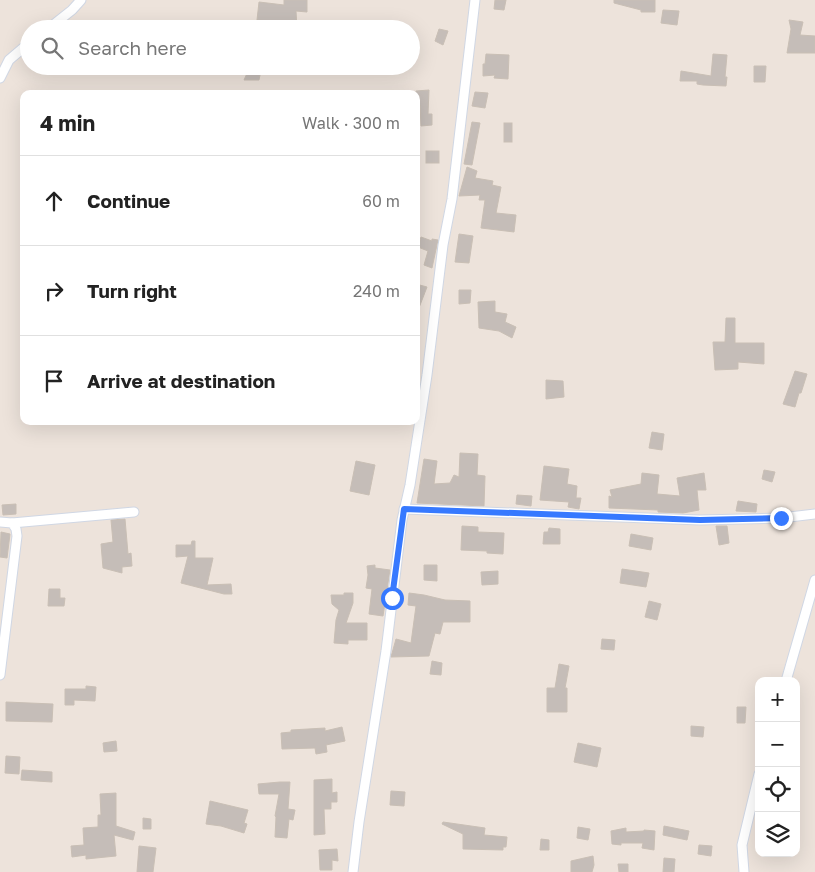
<!DOCTYPE html>
<html lang="en">
<head>
<meta charset="utf-8">
<style>
  :root { --surface:#fff; --page:#f6f6f6; --text:#222; --muted:#767676; --line:#e0e0e0 }
  body { margin:0; font-family:"Golos Text",sans-serif; background:var(--page); color:var(--text) }
  .controls { position:absolute; right:15px; bottom:15px; display:grid; overflow:hidden; border-radius:10px; box-shadow:0 5px 20px #0002 }
  .controls button { width:45px; height:45px; display:grid; place-items:center; padding:0; border:0; border-bottom:1px solid var(--line); background:var(--surface); color:var(--text); font:25px sans-serif }
  .stop { position:absolute; width:15px; height:15px; margin:-11px; border:4px solid #3679ff; border-radius:50%; background:#fff }
  .stop.end { background:#3679ff; border-color:#fff; box-shadow:0 1px 5px #0008 }
  .list { margin:0; padding:0; list-style:none }
  h2 { display:flex; justify-content:space-between; align-items:center; height:65px; margin:0; padding:0 20px; font-size:21px }
  h2 small { font-size:16px; font-weight:400; color:var(--muted) }
  .list li { display:grid; grid-template-columns:32px 1fr auto; gap:15px; align-items:center; box-sizing:border-box; height:90px; padding:0 20px; border-top:1px solid var(--line) }
  .list b { display:block; font-size:19px; white-space:nowrap }
  .list em { font-size:16px; font-style:normal; color:var(--muted) }
  .icon { flex:none; width:28px; height:28px; fill:none; stroke:currentColor; stroke-width:2; stroke-linecap:round; stroke-linejoin:round }
  .map { position:relative; flex:none; width:815px; height:872px; overflow:hidden }
  .search { position:absolute; background:var(--surface); box-shadow:0 5px 20px #0002; left:20px; top:20px; width:400px; height:55px; display:flex; align-items:center; gap:12px; box-sizing:border-box; padding:0 18px; border-radius:28px; color:var(--muted); font-size:19px }
  .panel { position:absolute; background:var(--surface); box-shadow:0 5px 20px #0002; left:20px; top:90px; width:400px; height:335px; border-radius:10px }
  .map>svg:first-child { display:block }
</style>
</head>
<body>
<div class="map">
<svg width="815" height="872" viewBox="0 0 815 872">
  <rect width="100%" height="100%" fill="#ede3db"/>
  <g fill="#c5bdb8" stroke="#c9bfb5">
    <path d="M284,0H307V12L296,11L297,28L281,29L280,23L257,20L259,2L284,5Z"/>
    <path d="M495,0H506L504,10L494,9Z"/>
    <path d="M614,0H655V12H641V10L614,3Z"/>
    <path d="M663,10L679,11L677,25L661,23Z"/>
    <path d="M789,20L803,22L800,35L815,36V53H787L791,29Z"/>
    <path d="M439,29L448,31L443,45L435,41Z"/>
    <path d="M486,54L509,55L508,79L494,78L495,75L483,76V64H485Z"/>
    <path d="M713,54L727,55L725,77H727L726,86L703,85L697,84V81H680L681,71L711,76Z"/>
    <path d="M754,66H766L765,82H754Z"/>
    <path d="M249,69L261,70L259,80H244Z"/>
    <path d="M429,90L428,114H432V125L421,126L420,105L416,106V91Z"/>
    <path d="M475,92L488,93L485,108L472,106Z"/>
    <path d="M472,122L480,123L472,165L464,164Z"/>
    <rect x="504" y="123" width="8" height="19"/>
    <rect x="426" y="151" width="13" height="12"/>
    <path d="M467,167L477,171L475,178L493,181L492,185L501,187L496,213L516,215L514,232L481,228L485,200H479L480,195L459,196Z"/>
    <path d="M459,234L473,236L469,263L455,262Z"/>
    <path d="M421,237L432,241V239L438,240L432,268L424,265L428,251L418,247Z"/>
    <path d="M416,284L427,287L417,313H416Z"/>
    <path d="M459,290H471L470,303L459,304Z"/>
    <path d="M495,301V312L507,314L505,322L516,327L512,338L499,331L479,328L478,302Z"/>
    <path d="M726,318H735V343H764V364L738,362V369L715,370L713,342H725Z"/>
    <path d="M795,371L807,374L801,393H799L795,407L783,404Z"/>
    <path d="M546,380L563,381L564,397L546,399Z"/>
    <path d="M652,432L664,434L662,450L649,448Z"/>
    <path d="M460,453L478,454L477,475L485,476L484,506L417,503L424,459L437,461L434,484L450,483L454,475L459,477Z"/>
    <path d="M356,461L375,465L369,495L350,491Z"/>
    <path d="M544,466L569,469L567,484L577,486L576,498H581L579,509L568,507L569,502L540,500Z"/>
    <path d="M764,470L775,472L772,482L762,479Z"/>
    <path d="M642,473L659,475L657,494L680,496L677,478L704,473L706,490H697L699,510L683,513L658,512V510L609,508V496L612,497L610,490L641,484Z"/>
    <path d="M517,495L532,496L531,506L516,504Z"/>
    <path d="M738,501L757,504L756,512L736,511Z"/>
    <path d="M16,504V514L3,515L2,505Z"/>
    <path d="M125,519L128,554L131,553L132,566L122,567V573L103,568L101,544L113,542L111,520Z"/>
    <path d="M462,526L478,527V532L504,533L503,554L487,553V551L461,550Z"/>
    <path d="M716,526H727L729,543L719,545Z"/>
    <path d="M549,528L560,529V544H543L544,532H548Z"/>
    <path d="M1,532L10,534L7,558L0,557Z"/>
    <path d="M631,534L653,538L651,550L629,546Z"/>
    <path d="M192,541H195V558H213L207,585L231,584L232,594H224L181,583L188,556L176,557V545H191Z"/>
    <path d="M375,565V568L390,570L383,616L369,614L372,589L366,588L368,575L367,566Z"/>
    <path d="M424,565H437V581L424,580Z"/>
    <path d="M622,569L649,573L646,587L620,583Z"/>
    <path d="M498,571V584L482,585L481,572Z"/>
    <path d="M49,589H60V598H65L64,606H48Z"/>
    <path d="M344,593H353V603L346,623H367V640H348V644L334,643L336,620L339,610L332,604L331,595H344Z"/>
    <path d="M409,593L424,595L445,600L470,601V622H443L440,634L435,633L429,656L391,657L396,639L411,643L416,606L408,605Z"/>
    <path d="M649,601L661,604L657,620L645,617Z"/>
    <path d="M602,639L615,640L614,650L601,649Z"/>
    <path d="M432,661L442,663L441,675L430,674Z"/>
    <path d="M559,664L569,666L565,688H567V712H547V688H555Z"/>
    <path d="M86,686L96,687L95,701L74,700V705H65V689H86Z"/>
    <path d="M6,702L53,704L52,722L6,721Z"/>
    <path d="M737,707H746L745,723H737Z"/>
    <path d="M691,726L704,727L703,737L691,736Z"/>
    <path d="M342,727L345,741L326,745L327,752L316,754L315,748L282,749L281,733L291,732V730L325,728V731Z"/>
    <path d="M116,741L117,751L104,752L103,743Z"/>
    <path d="M578,743L601,748L597,767L574,762Z"/>
    <path d="M6,756L20,757L19,774L5,773Z"/>
    <path d="M22,770L52,772V782L21,780Z"/>
    <path d="M332,779V793L337,792V802H331V809H324L325,834L314,835V780Z"/>
    <path d="M280,782H290L288,809L295,810L293,820L289,819L287,838L275,837L276,817L275,816L279,794H259L258,784Z"/>
    <path d="M391,791L405,792L404,806L390,805Z"/>
    <path d="M116,793V826L135,832L133,840L114,835L116,856L86,859V855L72,857L71,846L84,845L83,828L98,827V815H101L100,794Z"/>
    <path d="M210,801L248,810L244,823L247,824L244,833L221,826L206,824Z"/>
    <path d="M143,818L151,819V829H143Z"/>
    <path d="M443,822L485,828L484,835L507,837L506,847H503V850L463,849V834L442,824Z"/>
    <path d="M664,826L689,831L687,840L663,835Z"/>
    <path d="M578,827L590,829L588,840L577,838Z"/>
    <path d="M626,828V832L644,831V830L655,831L654,850L642,848L643,843H621V845L612,844L611,831Z"/>
    <path d="M541,839L549,840V850H540Z"/>
    <path d="M699,845L712,846L711,856L698,854Z"/>
    <path d="M139,846L156,848L153,872H137Z"/>
    <path d="M337,849L338,861L332,860V870H320L319,850Z"/>
    <path d="M593,856L594,865L592,872H571V861Z"/>
    <path d="M664,858L675,859L674,872H663Z"/>
    <path d="M618,864H628V872H619Z"/>
  </g>
  <g fill="none" stroke-linecap="round" stroke-linejoin="round">
    <defs>
      <g id="street">
        <path d="M48,29L72,10L81,0"/>
        <path d="M0,78L9,60L29,43"/>
        <path d="M404,509L700,520L781,518L815,514"/>
        <path d="M0,522L12,523L16,529L17,536L0,675"/>
        <path d="M12,523L134,512"/>
        <path d="M786,681L815,580"/>
        <path d="M353,872L359,822L386,651L402,520L410,485L427,375L443,245L452,199L475,0"/>
        <path d="M744,872L742,845L759,774"/>
      </g>
    </defs>
    <use href="#street" stroke="#d0d7e4" stroke-width="11"/>
    <use href="#street" stroke="#fff" stroke-width="9"/>
  </g>
  <g fill="none" stroke-linecap="round" stroke-linejoin="round">
    <path stroke="#3679ff" stroke-width="6" d="M392,598L404,509L700,520L781,518"/>
  </g>
</svg>
<div class="controls">
<button>+</button>
<button>−</button>
<button><svg class="icon" aria-label="locate" viewBox="0 0 24 24"><circle cx="12" cy="12" r="6"/><path d="M12 2v4M12 18v4M2 12h4M18 12h4"/></svg></button>
<button><svg class="icon" aria-label="layers" viewBox="0 0 24 24"><path d="M12 4l9 5-9 5-9-5zM3 14l9 5 9-5"/></svg></button>
</div>
<div class="stop" style="left:392px;top:598px"></div>
<div class="stop end" style="left:781px;top:518px"></div>
<div class="search"><svg class="icon" aria-label="search" viewBox="0 0 24 24"><circle cx="10" cy="10" r="6"/><path d="M15 15l6 6"/></svg>Search here</div>
<section class="panel">
<h2>4 min<small>Walk · 300 m</small></h2>
<ul class="list">
<li><svg class="icon" aria-label="ahead" viewBox="0 0 24 24"><path d="M12 20V5M6 11l6-6 6 6"/></svg><div><b>Continue</b></div><em>60 m</em></li>
<li><svg class="icon" aria-label="right" viewBox="0 0 24 24"><path d="M7 20v-9h11M14 6l5 5-5 5"/></svg><div><b>Turn right</b></div><em>240 m</em></li>
<li><svg class="icon" aria-label="arrive" viewBox="0 0 24 24"><path d="M6 21V4h12l-3 4 3 4H6"/></svg><div><b>Arrive at destination</b></div></li>
</ul>
</section>
</div>
</body>
</html>
